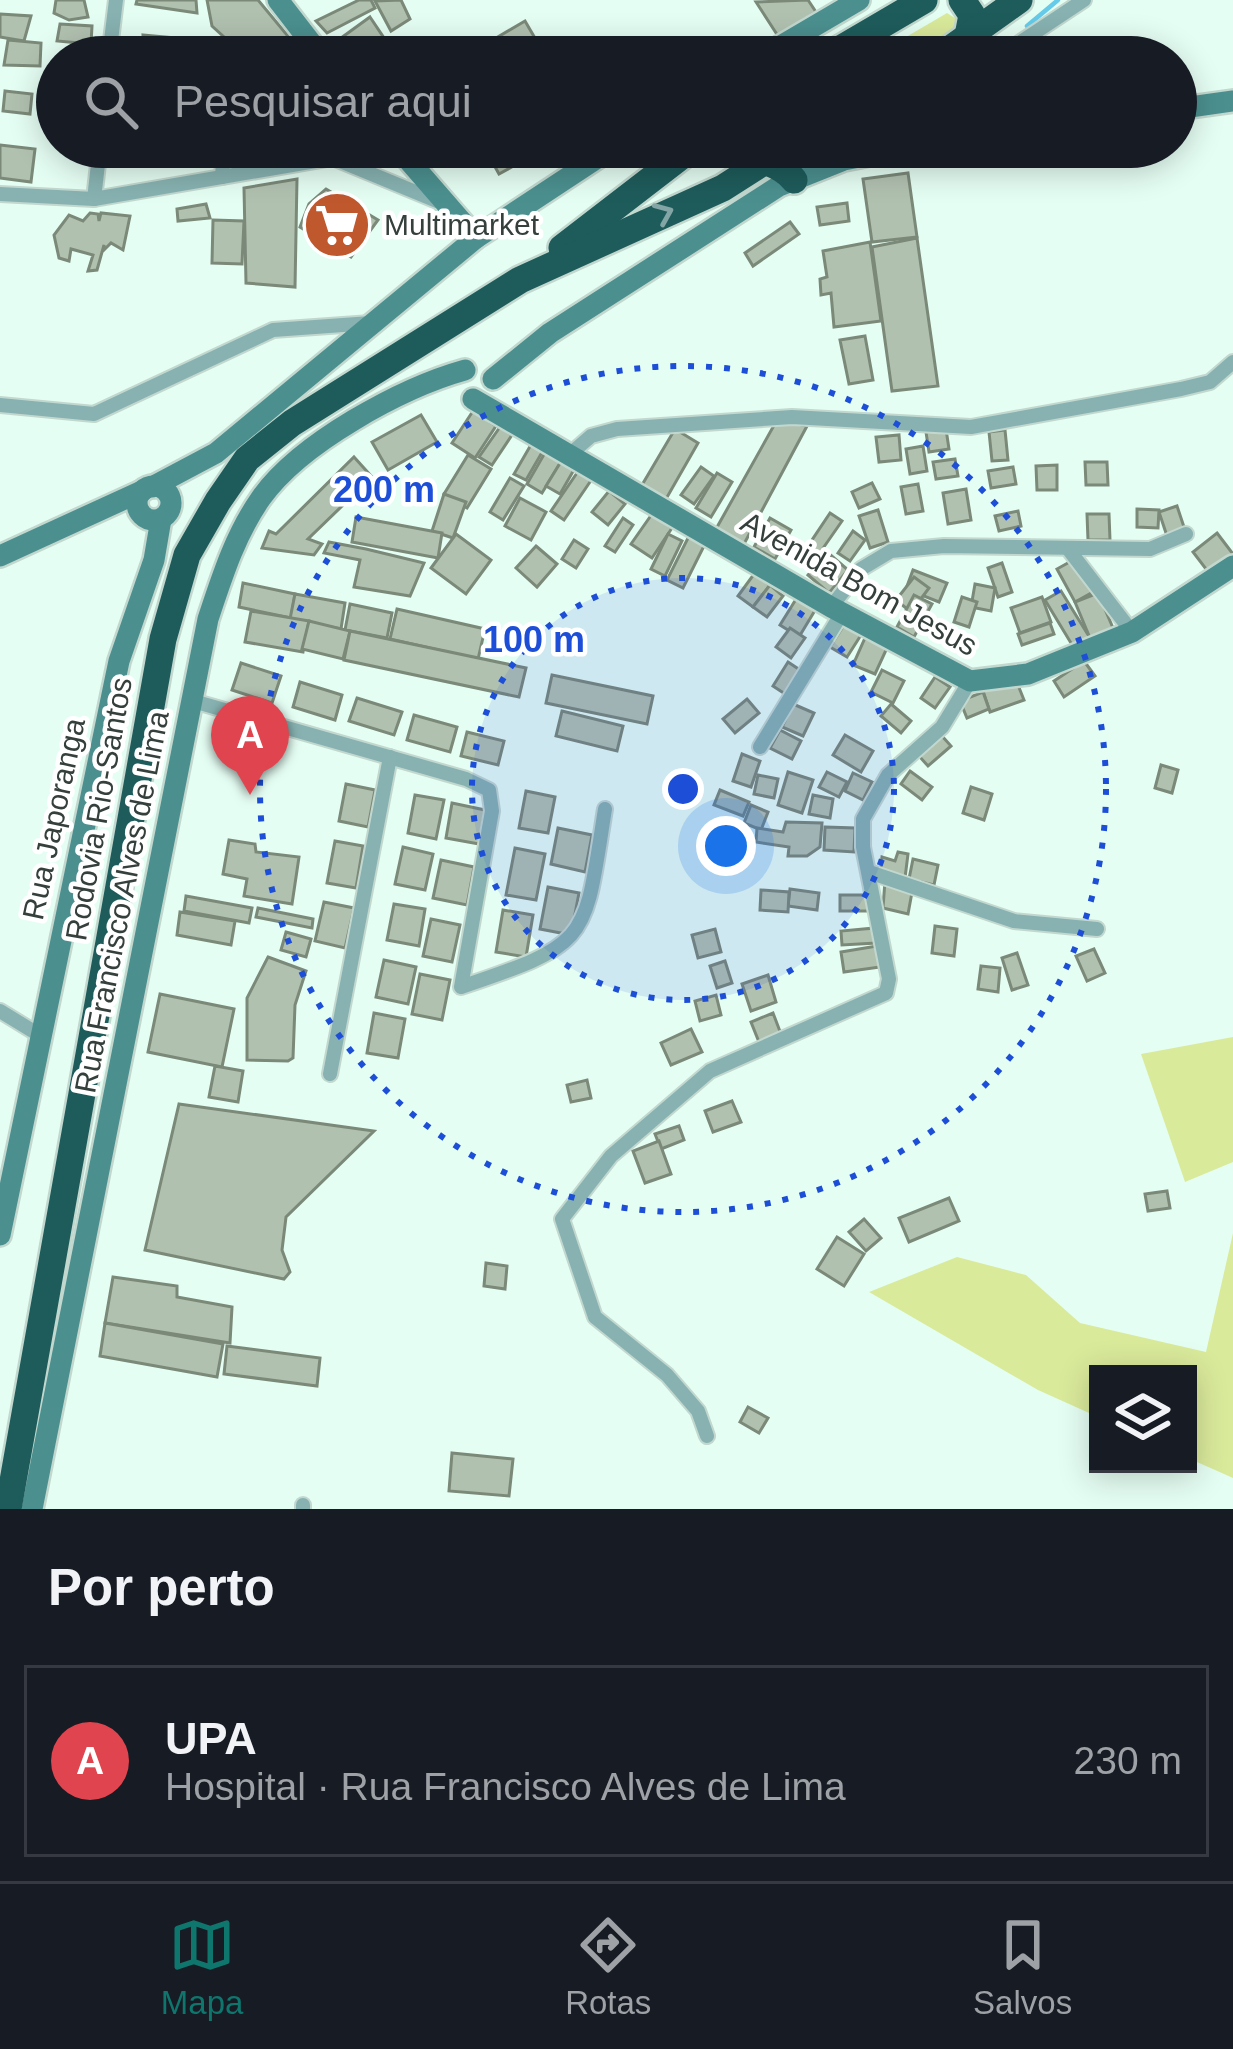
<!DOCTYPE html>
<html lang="pt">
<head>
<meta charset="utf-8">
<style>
  :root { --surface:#171b24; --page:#242831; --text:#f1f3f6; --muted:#9ea1a6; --line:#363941; --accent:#0f766e }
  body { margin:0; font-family:Arial,sans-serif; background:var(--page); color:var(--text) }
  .controls { position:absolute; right:36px; bottom:36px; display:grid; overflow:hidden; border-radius:0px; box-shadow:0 6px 30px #0003 }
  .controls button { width:108px; height:108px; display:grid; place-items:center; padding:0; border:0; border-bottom:3px solid var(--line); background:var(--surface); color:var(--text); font:60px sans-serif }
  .you { position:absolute; left:726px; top:846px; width:42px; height:42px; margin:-30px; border:9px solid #fff; border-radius:50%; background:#1a73e8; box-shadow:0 0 0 18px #1a73e833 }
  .badge { display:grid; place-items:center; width:78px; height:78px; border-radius:50%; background:var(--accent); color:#fff; font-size:39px; font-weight:700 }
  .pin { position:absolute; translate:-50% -99px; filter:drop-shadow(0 3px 6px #0008) }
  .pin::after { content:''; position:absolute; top:63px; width:42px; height:36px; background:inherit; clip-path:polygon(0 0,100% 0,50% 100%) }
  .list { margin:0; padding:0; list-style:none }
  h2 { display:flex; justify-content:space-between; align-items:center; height:156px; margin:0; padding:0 48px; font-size:51px }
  h2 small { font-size:39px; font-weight:400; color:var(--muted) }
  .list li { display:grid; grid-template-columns:78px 1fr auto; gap:36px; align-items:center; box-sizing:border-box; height:192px; margin:0 24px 24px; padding:0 24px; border:3px solid var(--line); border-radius:0px }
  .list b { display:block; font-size:45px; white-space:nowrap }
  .list p { margin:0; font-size:39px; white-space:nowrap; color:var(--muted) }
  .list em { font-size:39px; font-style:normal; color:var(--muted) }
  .icon { flex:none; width:66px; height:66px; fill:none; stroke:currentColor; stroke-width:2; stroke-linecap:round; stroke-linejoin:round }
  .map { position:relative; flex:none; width:1233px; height:1509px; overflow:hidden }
  .search { position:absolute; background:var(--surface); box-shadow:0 6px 30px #0003; left:36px; right:36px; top:36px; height:132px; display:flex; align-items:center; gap:30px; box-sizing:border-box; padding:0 42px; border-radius:66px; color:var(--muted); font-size:45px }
  .sheet { height:372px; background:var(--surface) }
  nav { display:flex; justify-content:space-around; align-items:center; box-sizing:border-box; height:168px; border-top:3px solid var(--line); background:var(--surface); font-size:33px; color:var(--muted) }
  nav a { display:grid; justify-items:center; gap:6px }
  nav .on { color:var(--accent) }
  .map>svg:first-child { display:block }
</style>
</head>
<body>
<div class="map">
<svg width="1233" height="1509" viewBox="0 0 1233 1509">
  <rect width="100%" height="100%" fill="#e5fef4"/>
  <g fill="#daea9b">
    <path d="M947,13L961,22L929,57H872Z"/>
    <path d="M1233,1037V1162L1185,1182L1141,1054Z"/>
    <path d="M1233,1233V1478L1188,1458V1374H1098V1417L1038,1390L869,1292L957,1257L1026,1275L1080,1323L1206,1352Z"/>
  </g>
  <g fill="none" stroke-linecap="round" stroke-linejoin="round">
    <path stroke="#65cbe8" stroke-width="4.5" d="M1027,26L1058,0"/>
  </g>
  <g fill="#b1c1b0" stroke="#7b8979" stroke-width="3">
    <path d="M56,0H84L88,17L69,20L54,13Z"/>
    <path d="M137,0H196L197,13L136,4Z"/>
    <path d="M207,0H258L297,47L282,57L271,48L257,55L242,43L234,46L212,26Z"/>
    <path d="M359,0H371L375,8L327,33L316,21Z"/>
    <path d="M401,0L410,19L391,31L375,1Z"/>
    <path d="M808,0L816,12L778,36L756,2Z"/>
    <path d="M0,14L31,16L24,41L0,37Z"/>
    <path d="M370,17L384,38L344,57L334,43Z"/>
    <path d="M525,21L546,57H477L474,51Z"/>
    <path d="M60,24L92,26L91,44L57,41Z"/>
    <path d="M143,35L177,38L173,57L144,56Z"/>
    <path d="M8,40L41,43L40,66L4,65Z"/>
    <path d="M5,91L32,94L30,114L3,111Z"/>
    <path d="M0,145L35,149L31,182L0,178Z"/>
    <path d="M484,147H548L499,174Z"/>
    <path d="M908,173L917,237L872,242L863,179Z"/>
    <path d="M297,179L295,287L246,283L244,188Z"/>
    <path d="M326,189L378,220L351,257L300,227L309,204Z"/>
    <path d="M847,203L849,221L820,225L817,207Z"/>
    <path d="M206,204L210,218L178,221L177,209Z"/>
    <path d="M90,213L98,214L99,221L101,213L130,216L123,250L111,243L104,250V245L97,270L88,271L93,255L71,249L69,261L59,258L54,235L69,215L83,221Z"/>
    <path d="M213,220L244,221L242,264L212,263Z"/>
    <path d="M790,222L799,234L753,266L745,253Z"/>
    <path d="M917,238L938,386L892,391L872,247Z"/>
    <path d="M870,242L881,321L834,327L831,293L821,295L820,279L827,277L823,251Z"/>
    <path d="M865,336L873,380L849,384L840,340Z"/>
    <path d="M473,411L496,426L475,458L452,443Z"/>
    <path d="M421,415L437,442L388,470L372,442Z"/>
    <path d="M777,420L807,426L744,544L716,529Z"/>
    <path d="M500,427L512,435L492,465L479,457Z"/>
    <path d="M675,429L698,443L666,499L642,485Z"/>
    <path d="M946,429L949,449L929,452L926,432Z"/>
    <path d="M1005,430L1008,460L992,461L989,432Z"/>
    <path d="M899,435L901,460L879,462L876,437Z"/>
    <path d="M532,443L544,449L526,480L514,474Z"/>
    <path d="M923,446L927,471L910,474L906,449Z"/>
    <path d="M546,451L562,460L542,493L527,484Z"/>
    <path d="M468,455L491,469L467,508L444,494Z"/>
    <path d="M354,457L372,477L308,539L322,544L314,555L262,548L269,531L276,534Z"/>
    <path d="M955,459L958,476L936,479L933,462Z"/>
    <path d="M562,460L575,468L560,494L546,486Z"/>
    <path d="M1085,462H1107L1108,485H1086Z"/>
    <path d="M1057,465V490H1037L1036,466Z"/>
    <path d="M701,467L714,476L694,504L681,495Z"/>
    <path d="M1013,467L1016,484L991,488L988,471Z"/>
    <path d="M579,470L592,479L564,520L551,511Z"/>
    <path d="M717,473L732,482L711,517L696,508Z"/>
    <path d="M510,478L524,486L503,520L490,512Z"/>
    <path d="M872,483L880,499L859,508L852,492Z"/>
    <path d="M918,484L923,511L906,514L901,487Z"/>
    <path d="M966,489L971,520L948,524L943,493Z"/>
    <path d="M609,491L625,504L608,525L592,512Z"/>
    <path d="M444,494L466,502L453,538L432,531Z"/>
    <path d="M520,498L546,512L531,540L505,526Z"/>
    <path d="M1177,506L1185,530L1167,536L1159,512Z"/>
    <path d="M1137,509L1159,510L1158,528L1137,527Z"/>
    <path d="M878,510L888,542L870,548L859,516Z"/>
    <path d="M1018,511L1021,526L999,531L995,516Z"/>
    <path d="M830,513L842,521L819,554L808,546Z"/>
    <path d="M652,514L672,528L652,558L631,544Z"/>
    <path d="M1087,514H1109L1110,540H1088Z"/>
    <path d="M356,517L442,533L438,558L352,542Z"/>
    <path d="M623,518L633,525L615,552L605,546Z"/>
    <path d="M770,518L791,530L775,559L754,547Z"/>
    <path d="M853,531L865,540L850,561L838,553Z"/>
    <path d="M1217,533L1233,554L1209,573L1193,552Z"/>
    <path d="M456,534L491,560L466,594L431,568Z"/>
    <path d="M668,534L682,541L665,576L651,569Z"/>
    <path d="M689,536L705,544L683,588L667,580Z"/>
    <path d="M574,540L588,549L576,568L562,559Z"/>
    <path d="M329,542L366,549L424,563L410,596L354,587L360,560L324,553Z"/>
    <path d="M536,546L557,564L537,587L516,568Z"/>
    <path d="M827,552L848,570L829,593L808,575Z"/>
    <path d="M1075,559L1093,592L1075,602L1057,569Z"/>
    <path d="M1002,563L1012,592L998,597L988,568Z"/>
    <path d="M913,570L947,583L939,602L906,589Z"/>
    <path d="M754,574L770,585L753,607L738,596Z"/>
    <path d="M914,577L929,588L911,612L896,600Z"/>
    <path d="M243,583L295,594L291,618L239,607Z"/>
    <path d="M975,584L995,588L991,611L971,607Z"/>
    <path d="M770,585L783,596L767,617L753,607Z"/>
    <path d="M1061,591L1090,638L1074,648L1045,600Z"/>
    <path d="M1098,593L1113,628L1090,638L1075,602Z"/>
    <path d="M295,594L345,603L341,629L290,619Z"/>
    <path d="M914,595L932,604L914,637L897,627Z"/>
    <path d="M798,596L817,607L799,637L780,625Z"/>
    <path d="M962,597L977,602L969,627L954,622Z"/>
    <path d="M1042,597L1051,622L1020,633L1011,608Z"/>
    <path d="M350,604L392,613L387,638L345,630Z"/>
    <path d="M397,609L485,629L478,659L390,639Z"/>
    <path d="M251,611L309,621L303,652L245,642Z"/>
    <path d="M309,621L350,631L343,659L302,649Z"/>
    <path d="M1050,623L1054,634L1022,645L1018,634Z"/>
    <path d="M844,625L861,635L847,657L830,647Z"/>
    <path d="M790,628L805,638L791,658L776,647Z"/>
    <path d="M350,631L526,668L519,697L344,660Z"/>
    <path d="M865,638L887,648L875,674L853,665Z"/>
    <path d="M1084,661L1095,676L1064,697L1054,681Z"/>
    <path d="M788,662L800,670L785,694L773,686Z"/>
    <path d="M241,663L281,676L272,703L232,690Z"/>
    <path d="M882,670L904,681L893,703L871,692Z"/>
    <path d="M552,675L653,696L647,724L546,703Z"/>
    <path d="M935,677L950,687L935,708L921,698Z"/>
    <path d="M1016,680L1024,700L990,712L983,691Z"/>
    <path d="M300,682L342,695L335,720L293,707Z"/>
    <path d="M983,692L989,709L967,718L960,701Z"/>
    <path d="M357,698L402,712L394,735L349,721Z"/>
    <path d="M747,699L759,713L735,733L723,719Z"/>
    <path d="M793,704L814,713L803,736L782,727Z"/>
    <path d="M891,704L911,721L901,733L881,716Z"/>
    <path d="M562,711L623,726L617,751L556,736Z"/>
    <path d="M414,715L457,727L450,752L407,740Z"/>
    <path d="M780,730L801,741L792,759L770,748Z"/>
    <path d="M467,732L504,741L498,765L461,756Z"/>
    <path d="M845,735L873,751L861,772L833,755Z"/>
    <path d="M942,736L951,746L928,766L919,756Z"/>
    <path d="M742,754L760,761L751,787L733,781Z"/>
    <path d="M1161,765L1178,770L1172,793L1155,788Z"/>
    <path d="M910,771L932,787L922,800L901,784Z"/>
    <path d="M788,772L813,780L802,813L778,805Z"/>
    <path d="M827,772L847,782L839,797L819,787Z"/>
    <path d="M853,773L872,782L863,800L845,791Z"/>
    <path d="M758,775L778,779L774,798L754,794Z"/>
    <path d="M346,784L375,790L368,827L339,821Z"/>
    <path d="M971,787L992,794L984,820L963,813Z"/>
    <path d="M720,790L749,802L743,816L714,805Z"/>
    <path d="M526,791L555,797L548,833L519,828Z"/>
    <path d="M415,795L444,800L436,839L408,833Z"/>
    <path d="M813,795L833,799L830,818L809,814Z"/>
    <path d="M452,803L485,810L479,844L446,838Z"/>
    <path d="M751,805L768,812L761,830L744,823Z"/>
    <path d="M786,822L822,823L820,847L807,856H788L789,847L756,842L757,828L783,832Z"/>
    <path d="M825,827L855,828L854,852L824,850Z"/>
    <path d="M558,828L592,835L585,872L551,864Z"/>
    <path d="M229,840L255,844L256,852L299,857L292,904L244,896L247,879L223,874Z"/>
    <path d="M335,841L363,846L356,888L327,883Z"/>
    <path d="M403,847L433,854L425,890L395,884Z"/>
    <path d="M515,848L545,854L536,900L506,895Z"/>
    <path d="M898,852L908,854L905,878L880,873L882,857L895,861Z"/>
    <path d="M913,859L938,865L934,885L909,879Z"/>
    <path d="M441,860L474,867L467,905L433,898Z"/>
    <path d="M885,881L913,887L908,914L883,908Z"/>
    <path d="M548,887L579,893L571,935L540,929Z"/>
    <path d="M790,889L819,893L817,910L788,906Z"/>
    <path d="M761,890L789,892L788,912L760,910Z"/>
    <rect x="840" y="895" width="32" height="16"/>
    <path d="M186,896L252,908L249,923L184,911Z"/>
    <path d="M324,902L354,908L345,948L315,941Z"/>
    <path d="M394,904L425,909L419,946L387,940Z"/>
    <path d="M258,908L313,919L312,928L256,917Z"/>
    <path d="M503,910L533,915L526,957L496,952Z"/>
    <path d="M180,912L235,921L231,945L177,935Z"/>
    <path d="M431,919L460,925L452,962L423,956Z"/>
    <path d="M935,926L957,929L954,956L932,953Z"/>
    <path d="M875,928L876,943L842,945L841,931Z"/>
    <path d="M715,929L721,952L698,958L692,935Z"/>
    <path d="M286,932L311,939L306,957L281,950Z"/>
    <path d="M877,946L880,967L844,972L841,952Z"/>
    <path d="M1094,949L1105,973L1087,981L1076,956Z"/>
    <path d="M1017,953L1028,985L1012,990L1002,958Z"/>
    <path d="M268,957L306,971L295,1005L293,1058L288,1061L247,1060V998Z"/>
    <path d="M384,960L416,967L408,1004L376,997Z"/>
    <path d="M725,961L732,983L717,988L710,966Z"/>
    <path d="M981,966L1000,968L998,992L978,989Z"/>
    <path d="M420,974L450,980L442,1020L412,1014Z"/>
    <path d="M768,975L776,1002L751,1011L742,984Z"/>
    <path d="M160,994L234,1009L222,1067L148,1052Z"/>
    <path d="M716,995L721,1015L700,1021L695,1001Z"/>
    <path d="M374,1013L405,1019L398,1058L367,1053Z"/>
    <path d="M773,1013L781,1034L759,1042L751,1022Z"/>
    <path d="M691,1029L702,1052L671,1065L661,1043Z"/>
    <path d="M215,1066L243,1071L238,1102L209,1097Z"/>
    <path d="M587,1080L591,1098L571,1102L567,1085Z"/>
    <path d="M732,1101L741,1122L713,1132L705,1111Z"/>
    <path d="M179,1104L374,1131L286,1217L282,1250L290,1272L284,1279L145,1250Z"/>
    <path d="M679,1126L684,1140L661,1149L655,1134Z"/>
    <path d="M659,1141L671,1174L645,1183L633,1151Z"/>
    <path d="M1167,1191L1170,1208L1148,1211L1145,1194Z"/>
    <path d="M949,1198L959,1221L909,1242L899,1218Z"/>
    <path d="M864,1219L881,1238L866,1251L849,1232Z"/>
    <path d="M837,1237L864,1254L844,1286L817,1269Z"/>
    <path d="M486,1263L507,1266L505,1289L484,1286Z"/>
    <path d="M113,1277L177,1286V1297L232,1307L230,1343L105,1323Z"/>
    <path d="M105,1323L223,1344L217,1377L100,1356Z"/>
    <path d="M227,1346L320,1358L317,1386L224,1374Z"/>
    <path d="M748,1407L768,1418L759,1433L740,1422Z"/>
    <path d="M452,1453L513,1459L509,1496L449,1491Z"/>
  </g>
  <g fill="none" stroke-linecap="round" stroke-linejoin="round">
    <defs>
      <g id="street">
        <path d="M109,57L116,0"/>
        <path d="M998,57L1084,0"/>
        <path d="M222,177L224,147"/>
        <path d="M0,194L94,199L333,158L437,201"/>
        <path d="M94,199L100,147"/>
        <path d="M0,405L94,414L273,330L371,323"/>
        <path d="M568,456L591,436L617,429L792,417L971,427L1181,389L1210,382L1233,362"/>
        <path d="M1069,550L1132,632"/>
        <path d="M831,607L861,569L891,551L944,546L1150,549L1186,534"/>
        <path d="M193,701L466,779L489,790L492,811L461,987C592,943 584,941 605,809"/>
        <path d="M760,747L842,613"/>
        <path d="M872,873L1014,921L1097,929"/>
        <path d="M0,1011L41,1036"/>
        <path d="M330,1074L390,757"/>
        <path d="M707,1436L698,1411L667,1375L595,1317L562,1219L611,1156L710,1071L886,993L889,979L863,847V819L888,775L942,727L970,681"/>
        <path d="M303,1509V1505"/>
      </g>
      <g id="secondary">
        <path d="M278,0L322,57"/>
        <path d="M762,57L859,0"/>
        <path d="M1176,109L1233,101"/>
        <path d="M397,147L476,238"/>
        <path d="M493,379L550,333L779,186L844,160L910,147"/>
        <path d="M473,399L831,607L970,681L1028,674L1132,632L1233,566"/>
        <circle cx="154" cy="503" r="17"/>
        <path d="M152,487L216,453L476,238L614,147"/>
        <path d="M0,556L144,490"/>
        <path d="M0,1235L119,661L154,560L161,519"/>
        <path d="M32,1509L208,619C222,577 235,535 261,498C300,443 401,388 465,370"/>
      </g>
      <g id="highway">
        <path d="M962,0L972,15L967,41"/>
        <path d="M766,57L768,54"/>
        <path d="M827,57L924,0"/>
        <path d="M939,57L1019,0"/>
        <path d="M742,147C758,163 780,162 794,180"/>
        <path d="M562,248L693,147"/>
        <path d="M8,1509L163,639L187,555L218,501L247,459L292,423L520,280L723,188L787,147"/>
      </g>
    </defs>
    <use href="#street" stroke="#c2d8cf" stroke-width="18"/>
    <use href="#secondary" stroke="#c2d8cf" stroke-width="26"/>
    <use href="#highway" stroke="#c2d8cf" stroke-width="32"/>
    <use href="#street" stroke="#87b2b1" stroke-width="14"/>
    <use href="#secondary" stroke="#4b908f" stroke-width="21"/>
    <use href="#highway" stroke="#1e5c5b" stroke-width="27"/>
  </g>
  <defs><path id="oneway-chevron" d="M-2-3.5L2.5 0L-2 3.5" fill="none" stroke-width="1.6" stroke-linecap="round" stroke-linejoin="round" transform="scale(3)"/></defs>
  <use stroke="#83a5a5" href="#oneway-chevron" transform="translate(664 213) rotate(-23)"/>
  <circle cx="683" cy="789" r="211" fill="#1d4ed8" fill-opacity=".12"/>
  <g fill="none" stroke="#1d4ed8" stroke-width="6" stroke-dasharray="6 12">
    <circle cx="683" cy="789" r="211"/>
    <circle cx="683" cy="789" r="423"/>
  </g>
  <defs>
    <symbol id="supermarket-disc" viewBox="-11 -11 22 22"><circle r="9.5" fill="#c0582e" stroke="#fff"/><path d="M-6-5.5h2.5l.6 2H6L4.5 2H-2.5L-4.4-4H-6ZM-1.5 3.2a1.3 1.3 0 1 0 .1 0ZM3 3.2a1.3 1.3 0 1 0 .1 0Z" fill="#fff"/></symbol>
  </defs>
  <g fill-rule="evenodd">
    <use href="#supermarket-disc" x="299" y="187" width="76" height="76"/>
  </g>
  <g text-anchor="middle" stroke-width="9" stroke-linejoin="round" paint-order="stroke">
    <g font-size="30" fill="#353f3b" stroke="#fff" text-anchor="start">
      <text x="384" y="235">Multimarket</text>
    </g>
    <g font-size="30" fill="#353f3b" stroke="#fff">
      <text transform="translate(859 584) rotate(29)" y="10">Avenida Bom Jesus</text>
      <text transform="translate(99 809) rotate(-80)" y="10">Rodovia Rio-Santos</text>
      <text transform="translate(54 819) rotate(-78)" y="10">Rua Japoranga</text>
      <text transform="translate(122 902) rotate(-79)" y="10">Rua Francisco Alves de Lima</text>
    </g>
  </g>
  <circle cx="683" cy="789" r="18" fill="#1d4ed8" stroke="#fff" stroke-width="6"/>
  <g font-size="36" text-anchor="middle" font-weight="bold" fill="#1d4ed8" stroke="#fff" stroke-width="9" stroke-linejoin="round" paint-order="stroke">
    <text x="384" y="502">200 m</text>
    <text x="534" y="652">100 m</text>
  </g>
</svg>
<div class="controls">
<button><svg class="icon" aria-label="layers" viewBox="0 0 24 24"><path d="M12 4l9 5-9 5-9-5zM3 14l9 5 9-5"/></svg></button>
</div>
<div class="you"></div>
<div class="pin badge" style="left:250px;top:795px;background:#e0444e">A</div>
<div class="search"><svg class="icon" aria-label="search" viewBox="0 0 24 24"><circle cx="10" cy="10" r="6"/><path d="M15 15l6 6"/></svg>Pesquisar aqui</div>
</div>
<section class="sheet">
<h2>Por perto<small></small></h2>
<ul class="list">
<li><span class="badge" style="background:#e0444e">A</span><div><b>UPA</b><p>Hospital · Rua Francisco Alves de Lima</p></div><em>230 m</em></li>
</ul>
</section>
<nav>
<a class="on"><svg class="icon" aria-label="map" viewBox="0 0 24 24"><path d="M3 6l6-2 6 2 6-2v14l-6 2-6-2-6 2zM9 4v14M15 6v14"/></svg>Mapa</a>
<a><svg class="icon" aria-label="directions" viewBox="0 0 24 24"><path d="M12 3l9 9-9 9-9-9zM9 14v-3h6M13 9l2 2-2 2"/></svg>Rotas</a>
<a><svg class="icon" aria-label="saved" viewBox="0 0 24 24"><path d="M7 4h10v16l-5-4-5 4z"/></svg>Salvos</a>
</nav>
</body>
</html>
